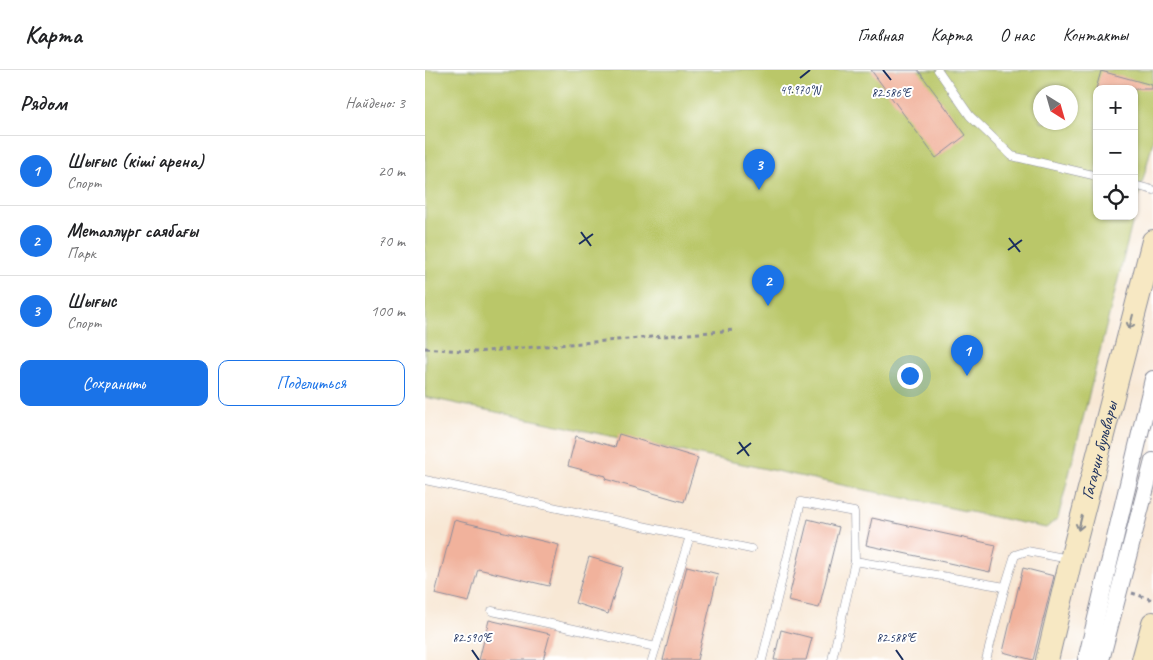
<!DOCTYPE html>
<html lang="ru">
<head>
<meta charset="utf-8">
<style>
  :root { --surface:#fff; --page:#f2f2f2; --text:#202124; --muted:#757577; --line:#e0e0e0; --accent:#1a73e8 }
  body { margin:0; font-family:Caveat,sans-serif; background:var(--page); color:var(--text) }
  .controls { position:absolute; right:15px; top:15px; display:grid; overflow:hidden; border-radius:10px; box-shadow:0 1px 4px #0004 }
  .controls button { width:45px; height:45px; display:grid; place-items:center; padding:0; border:0; border-bottom:1px solid var(--line); background:var(--surface); color:var(--text); font:25px sans-serif }
  .compass { position:absolute; left:608px; top:15px; width:45px; height:45px; border-radius:50%; background:var(--surface); box-shadow:0 1px 4px #0004; rotate:143deg }
  .you { position:absolute; left:484px; top:305px; width:18px; height:18px; margin:-12px; border:4px solid #fff; border-radius:50%; background:#1a73e8; box-shadow:0 0 0 8px #1a73e833 }
  .badge { display:grid; place-items:center; width:32px; height:32px; border-radius:50%; background:var(--accent); color:#fff; font-size:16px; font-weight:700 }
  .pin { position:absolute; translate:-50% -41px; filter:drop-shadow(0 1px 2px #0008) }
  .pin::after { content:''; position:absolute; top:26px; width:18px; height:15px; background:inherit; clip-path:polygon(0 0,100% 0,50% 100%) }
  .list { margin:0; padding:0; list-style:none }
  h2 { display:flex; justify-content:space-between; align-items:center; height:65px; margin:0; padding:0 20px; font-size:21px }
  h2 small { font-size:16px; font-weight:400; color:var(--muted) }
  .list li { display:grid; grid-template-columns:32px 1fr auto; gap:15px; align-items:center; box-sizing:border-box; height:70px; padding:0 20px; border-top:1px solid var(--line) }
  .list b { display:block; font-size:19px; white-space:nowrap }
  .list p { margin:0; font-size:16px; white-space:nowrap; color:var(--muted) }
  .list em { font-size:16px; font-style:normal; color:var(--muted) }
  .actions { display:flex; gap:10px; padding:15px 20px }
  .actions a { flex:1; padding:11px 0; border:1px solid var(--accent); border-radius:10px; text-align:center; font-size:18px; color:var(--accent) }
  .actions .main { background:var(--accent); color:#fff }
  .icon { flex:none; width:28px; height:28px; fill:none; stroke:currentColor; stroke-width:2; stroke-linecap:round; stroke-linejoin:round }
  .map { position:relative; flex:none; width:728px; height:590px; overflow:hidden }
  header { display:flex; align-items:center; gap:30px; box-sizing:border-box; height:70px; padding:0 25px; background:var(--surface); border-bottom:1px solid var(--line) }
  header strong { font-size:24px }
  nav { display:flex; gap:28px; margin-inline-start:auto; font-size:18px }
  main { display:flex }
  aside { flex:1; background:var(--surface) }
  .map>svg:first-child { display:block }
</style>
</head>
<body>
<header>
<strong>Карта</strong>
<nav><a>Главная</a><a>Карта</a><a>О нас</a><a>Контакты</a></nav>
</header>
<main>
<aside>
<h2>Рядом<small>Найдено: 3</small></h2>
<ul class="list">
<li><span class="badge">1</span><div><b>Шығыс (кіші арена)</b><p>Спорт</p></div><em>20 m</em></li>
<li><span class="badge">2</span><div><b>Металлург саябағы</b><p>Парк</p></div><em>70 m</em></li>
<li><span class="badge">3</span><div><b>Шығыс</b><p>Спорт</p></div><em>100 m</em></li>
</ul>
<div class="actions"><a class="main">Сохранить</a><a>Поделиться</a></div>
</aside>
<div class="map">
<svg width="728" height="590" viewBox="0 0 728 590">
  <rect width="100%" height="100%" fill="#fff"/>
  <filter id="ink" filterUnits="userSpaceOnUse"><feTurbulence type="fractalNoise" baseFrequency=".02" numOctaves="2"/><feDisplacementMap in="SourceGraphic" scale="10" xChannelSelector="R" yChannelSelector="G"/><feConvolveMatrix kernelMatrix="1 2 1 2 8 2 1 2 1" color-interpolation-filters="sRGB"/></filter>
  <filter id="wash" filterUnits="userSpaceOnUse"><feTurbulence type="fractalNoise" baseFrequency=".0096" numOctaves="4" result="noise"/><feDisplacementMap in="SourceGraphic" scale="20" xChannelSelector="R" yChannelSelector="G"/><feGaussianBlur stdDeviation="1.12" result="paint"/><feColorMatrix in="noise" values="0 0 0 0 0 0 0 0 0 0 0 0 0 0 0 0 0 1.4 0 .05"/><feComposite in="paint" operator="in"/></filter>
  <g filter="url(#wash)">
    <rect width="100%" height="100%" fill="#f8e8d5"/>
    <path fill="#bac769" stroke="#6a7b64" fill-rule="evenodd" d="M0,0H728V71L709,145V19H672V146H709L633,448L621,458L0,327ZM616,22H646V52H616Z"/>
    <g id="blocks">
      <g fill="#f1b29c">
        <path d="M446,0H493L541,65L511,88Z"/>
        <path d="M676,1L727,15V19H671Z"/>
        <path d="M194,364L273,388L259,432L180,409L181,406L143,396L151,366L190,377Z"/>
        <path d="M447,448L571,475L565,502L441,475Z"/>
        <path d="M383,449L414,457L394,538L363,531Z"/>
        <path d="M29,450L134,475L124,516L53,499L44,532L10,524Z"/>
        <path d="M164,487L198,497L183,544L150,533Z"/>
        <path d="M262,496L293,504L272,590H238Z"/>
        <path d="M598,498L629,506L608,590L578,582Z"/>
        <path d="M64,550L125,564L118,590H54Z"/>
        <path d="M356,560L387,568L381,590H349Z"/>
      </g>
    </g>
  </g>
  <g filter="url(#ink)">
    <use href="#blocks" fill-opacity="0" stroke="#8a8c9a" stroke-width="1"/>
    <g fill="none" stroke-linecap="round" stroke-linejoin="round">
      <defs>
        <g id="lane">
          <path d="M513,0L545,46L587,86L672,106"/>
          <path d="M709,115L728,120"/>
          <path d="M0,410L326,479"/>
          <path d="M580,517L590,485L602,481L644,489"/>
          <path d="M67,541L231,577"/>
          <path d="M227,590L265,466"/>
          <path d="M337,590L376,432L429,442L430,491L580,517L561,590"/>
          <path d="M407,590L430,491"/>
        </g>
        <g id="street">
          <path d="M661,590L728,309"/>
          <path d="M676,590L728,391"/>
        </g>
        <g id="secondary">
          <path id="s1" d="M622,590L646,489L728,171"/>
          <path d="M718,590L728,553"/>
        </g>
      </defs>
      <use href="#lane" stroke="#8a8c9a" stroke-width="9"/>
      <use href="#street" stroke="#8a8c9a" stroke-width="18"/>
      <use href="#secondary" stroke="#8a8c9a" stroke-width="24"/>
      <g stroke="#8a8c9a" stroke-width="3" stroke-dasharray="4 4" stroke-linecap="butt">
        <path d="M0,278L50,282L310,260"/>
        <path d="M707,523L728,530"/>
      </g>
      <use href="#lane" stroke="#fff" stroke-width="8"/>
      <use href="#street" stroke="#fff" stroke-width="16"/>
      <use href="#secondary" stroke="#f7e8c3" stroke-width="22"/>
    </g>
    <defs><path id="oneway-shaft" d="M-6 0H5M1.5-3L5.5 0L1.5 3" fill="none" stroke-width="1.6" stroke-linecap="round" stroke-linejoin="round" transform="scale(1.25)"/></defs>
    <g stroke="#898c90">
      <use href="#oneway-shaft" transform="translate(706 252) rotate(105)"/>
      <use href="#oneway-shaft" transform="translate(655 453) rotate(104)"/>
    </g>
  </g>
  <path fill="none" stroke="#1b2f5e" stroke-width="2" d="M458,0L466,10M375,8L385,0M156,162L166,176M584,168L595,182M154,174L168,164M583,180L597,170M314,372L324,386M312,384L326,373M47,580L54,590M471,580L478,590"/>
  <g text-anchor="middle" stroke-width="4" stroke-linejoin="round" paint-order="stroke">
    <g font-size="18" fill="#1b2f5e" stroke="#fff">
      <text dy="6" stroke="none"><textPath href="#s1" startOffset="216">Гагарин бульвары</textPath></text>
    </g>
  </g>
  <g font-size="12" text-anchor="middle" fill="#1b2f5e" stroke="#fff" stroke-width="4" stroke-linejoin="round" paint-order="stroke">
    <text x="375" y="24">49.970°N</text>
    <text x="466" y="27">82.586°E</text>
    <text x="47" y="572">82.590°E</text>
    <text x="471" y="572">82.588°E</text>
  </g>
</svg>
<div class="controls">
<button>+</button>
<button>−</button>
<button><svg class="icon" aria-label="locate" viewBox="0 0 24 24"><circle cx="12" cy="12" r="6"/><path d="M12 2v4M12 18v4M2 12h4M18 12h4"/></svg></button>
</div>
<svg class="compass" viewBox="-18 -18 36 36"><path d="M0-13l5 13h-10z" fill="#e53935"/><path d="M0 13l5-13h-10z" fill="#757577"/></svg>
<div class="you"></div>
<div class="pin badge" style="left:542px;top:306px">1</div>
<div class="pin badge" style="left:343px;top:236px">2</div>
<div class="pin badge" style="left:334px;top:120px">3</div>
</div>
</main>
</body>
</html>
